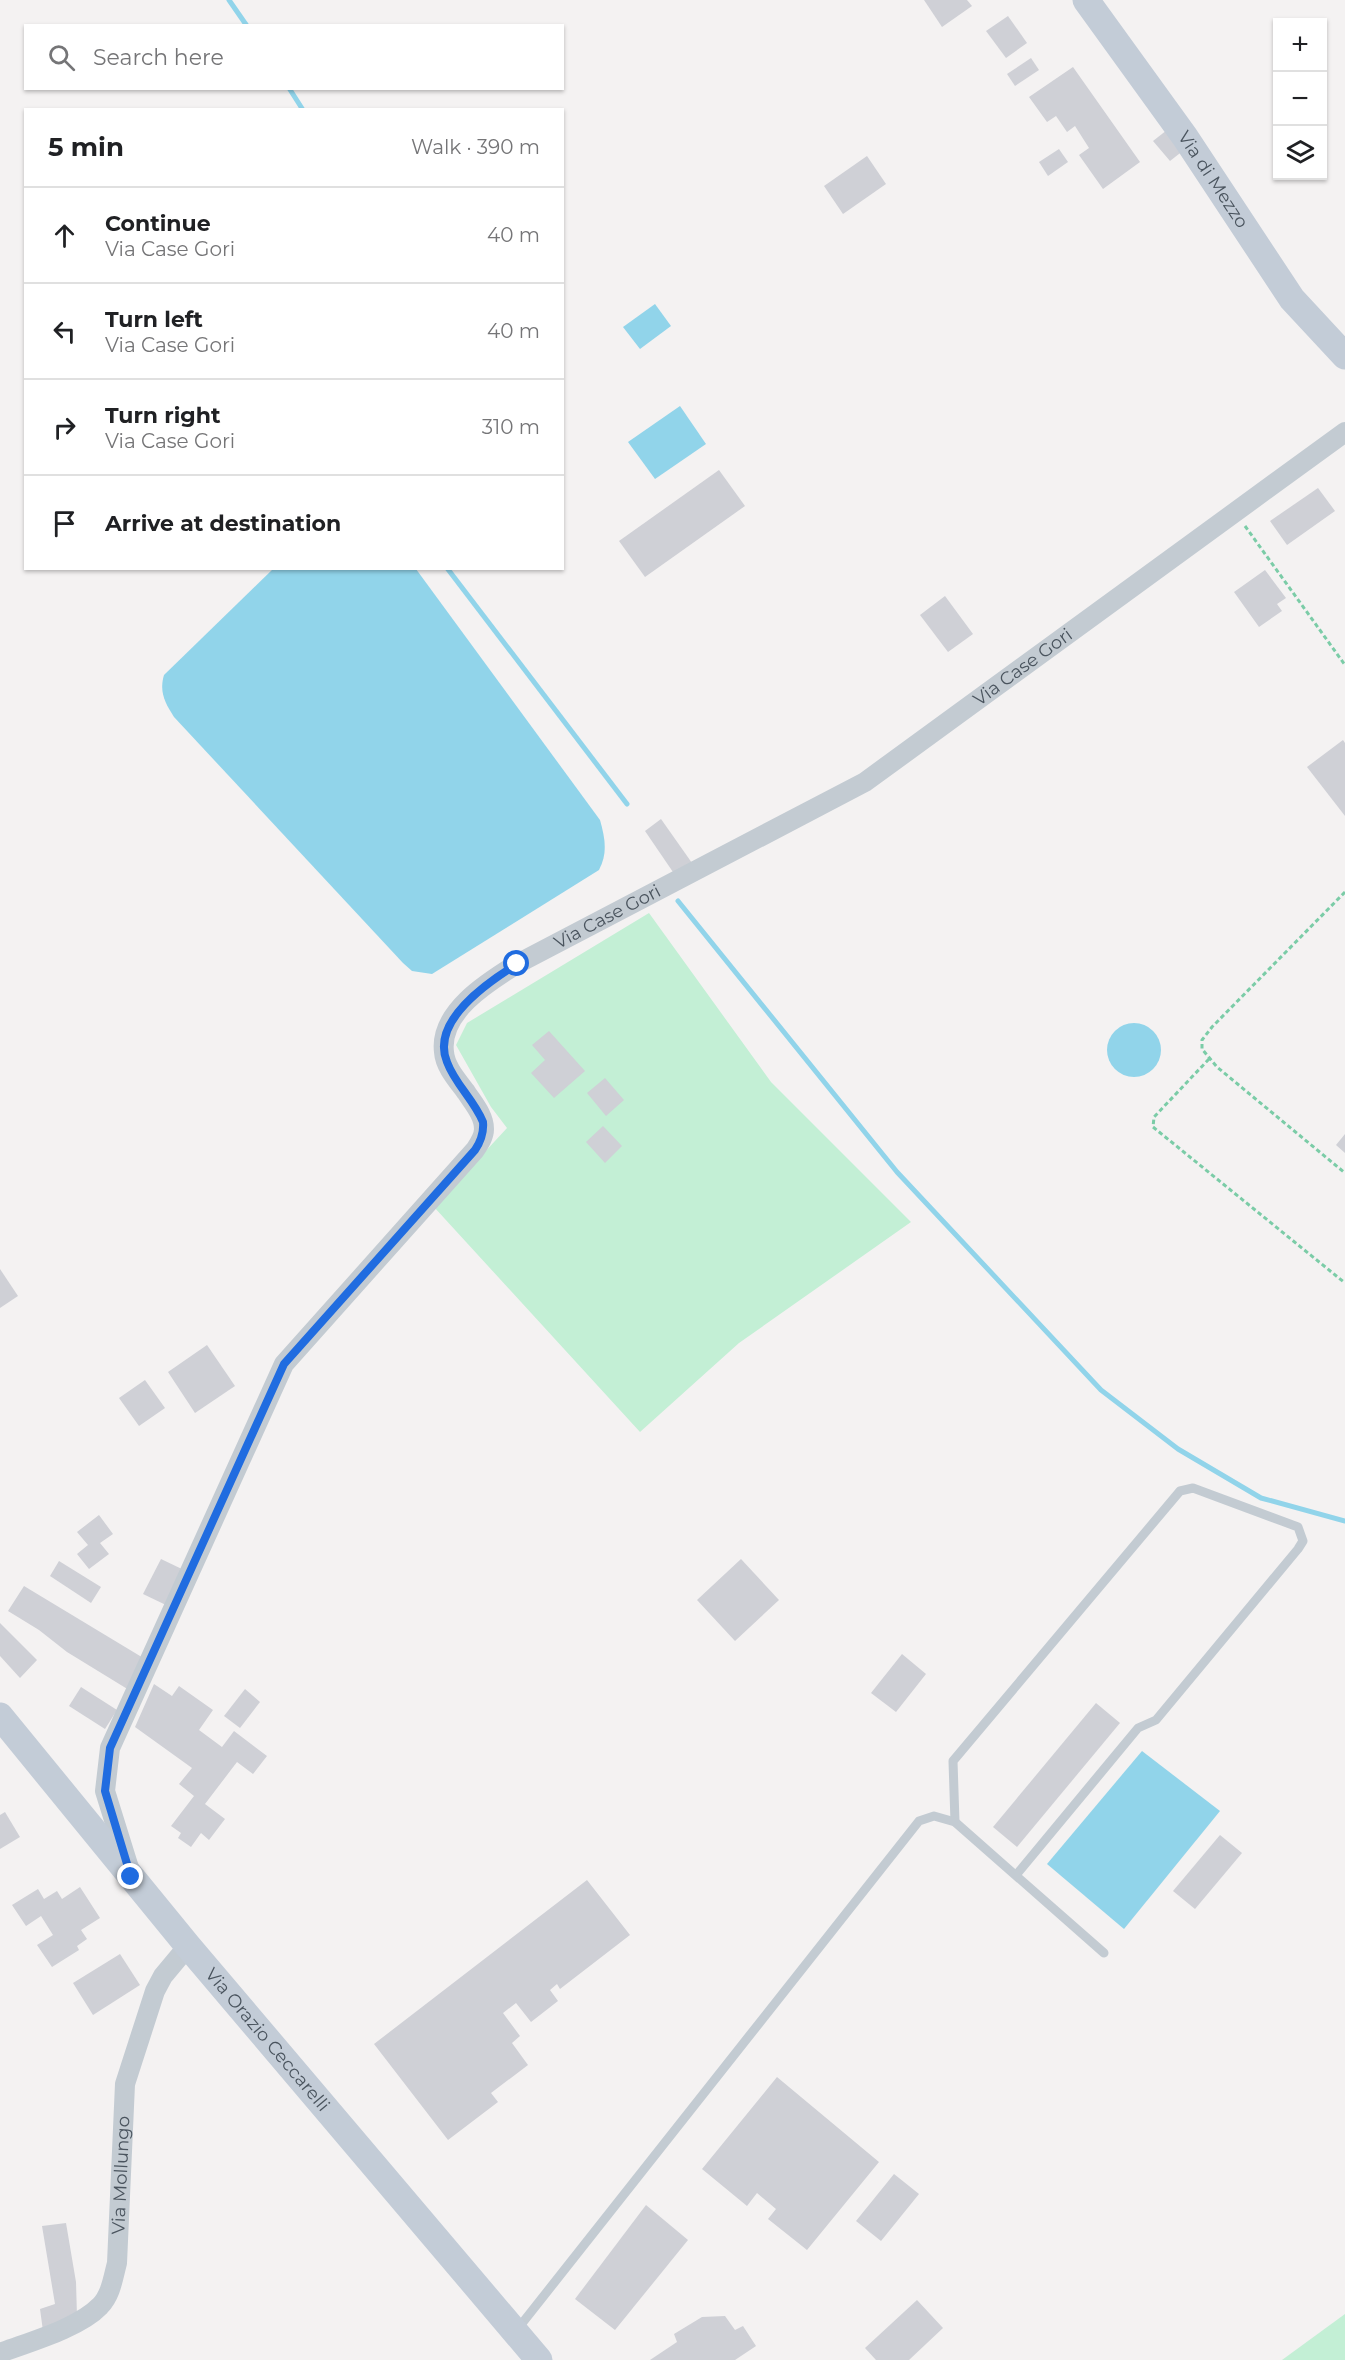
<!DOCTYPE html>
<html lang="en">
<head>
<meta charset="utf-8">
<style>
  :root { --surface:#fff; --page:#f2f2f2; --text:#202124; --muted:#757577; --line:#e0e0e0 }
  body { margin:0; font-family:Montserrat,sans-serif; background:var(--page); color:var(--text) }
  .controls { position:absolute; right:18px; top:18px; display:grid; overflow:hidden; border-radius:0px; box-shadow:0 2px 4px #0004 }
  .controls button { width:54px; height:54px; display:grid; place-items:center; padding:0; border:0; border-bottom:2px solid var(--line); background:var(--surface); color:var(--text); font:30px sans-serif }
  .stop { position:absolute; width:18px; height:18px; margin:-14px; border:4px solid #206ce0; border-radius:50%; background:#fff }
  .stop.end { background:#206ce0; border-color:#fff; box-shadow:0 2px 6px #0008 }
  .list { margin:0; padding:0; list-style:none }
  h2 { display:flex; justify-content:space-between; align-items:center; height:78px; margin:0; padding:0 24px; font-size:26px }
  h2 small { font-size:20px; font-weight:400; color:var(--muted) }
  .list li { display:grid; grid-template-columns:39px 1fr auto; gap:18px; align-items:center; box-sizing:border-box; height:96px; padding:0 24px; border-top:2px solid var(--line) }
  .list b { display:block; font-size:22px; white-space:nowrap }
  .list p { margin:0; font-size:20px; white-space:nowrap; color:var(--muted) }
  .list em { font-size:20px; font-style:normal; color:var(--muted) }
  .icon { flex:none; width:33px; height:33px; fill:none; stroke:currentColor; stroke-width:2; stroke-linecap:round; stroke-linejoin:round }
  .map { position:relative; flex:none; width:1345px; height:2360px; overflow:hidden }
  .search { position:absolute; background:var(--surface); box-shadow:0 2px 4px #0004; left:24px; top:24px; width:540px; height:66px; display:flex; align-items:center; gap:15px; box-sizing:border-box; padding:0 21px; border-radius:0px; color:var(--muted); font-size:22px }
  .panel { position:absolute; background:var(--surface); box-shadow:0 2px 4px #0004; left:24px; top:108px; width:540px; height:462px; border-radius:0px }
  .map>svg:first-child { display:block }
</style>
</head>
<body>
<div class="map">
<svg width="1345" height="2360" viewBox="0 0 1345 2360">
  <rect width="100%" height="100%" fill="#f4f2f2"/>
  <g fill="#c3efd5">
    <path d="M649,913L771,1082L911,1222L739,1343L640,1432L434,1207L507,1128L491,1107L456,1045L467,1023Z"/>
    <path d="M1345,2314V2360H1282Z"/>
  </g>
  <g fill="#91d4ea">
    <path d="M655,304L671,326L640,349L623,327Z"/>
    <path d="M680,406L706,444L655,479L628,442Z"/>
    <path d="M274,568L416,569L600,820C605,838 608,853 599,870L432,974L412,971L403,963L174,717C165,703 159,692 164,675Z"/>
    <circle cx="1134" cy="1050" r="27"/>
    <path d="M1142,1751L1220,1811L1124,1929L1047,1864Z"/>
  </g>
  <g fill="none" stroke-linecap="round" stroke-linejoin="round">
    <g stroke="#91d4ea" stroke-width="5">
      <path d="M229,0L247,26"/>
      <path d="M289,88L303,110"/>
      <path d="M447,568L627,804"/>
      <path d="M678,901L897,1172L1101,1390L1178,1449L1261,1498L1345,1521"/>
    </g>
  </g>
  <g fill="#cfd0d6">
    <path d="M924,0H967L972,6L942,27Z"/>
    <path d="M1008,16L1027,43L1006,58L986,31Z"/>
    <path d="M1031,58L1039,70L1015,86L1007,74Z"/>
    <path d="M1073,67L1140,162L1103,189L1079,155L1089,148L1075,126L1067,132L1056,116L1047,122L1029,97Z"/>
    <path d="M1167,130L1184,150L1170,161L1153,141Z"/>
    <path d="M1059,149L1068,162L1048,176L1039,162Z"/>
    <path d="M867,156L886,184L843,214L824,186Z"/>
    <path d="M719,470L745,506L645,577L619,541Z"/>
    <path d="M1318,488L1335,511L1287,545L1270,521Z"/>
    <path d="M1265,570L1286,598L1277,604L1282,611L1259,627L1234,592Z"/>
    <path d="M945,596L973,634L948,652L920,615Z"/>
    <path d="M1343,740L1345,743V816L1307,767Z"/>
    <path d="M661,819L692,863L675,875L645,831Z"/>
    <path d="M549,1031L585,1071L554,1098L531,1073L545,1060L532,1045Z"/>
    <path d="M605,1078L624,1100L606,1116L587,1093Z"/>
    <path d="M603,1126L622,1146L605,1163L586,1142Z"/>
    <path d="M1345,1134V1153L1336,1145Z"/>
    <path d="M0,1269L18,1296L0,1308Z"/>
    <path d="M207,1345L235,1386L195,1413L168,1372Z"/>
    <path d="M145,1380L165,1408L139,1426L119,1398Z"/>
    <path d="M99,1515L113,1534L100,1543L109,1554L89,1569L77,1554L88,1545L77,1532Z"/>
    <path d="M161,1559L186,1571L168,1606L143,1594Z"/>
    <path d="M741,1559L779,1600L735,1641L697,1600Z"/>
    <path d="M59,1561L101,1587L91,1603L50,1576Z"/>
    <path d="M24,1586L145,1659L129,1690L67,1652L39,1630L8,1611Z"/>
    <path d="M0,1623L37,1660L20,1678L0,1656Z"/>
    <path d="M902,1654L926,1674L896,1712L871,1693Z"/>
    <path d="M154,1684L172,1696L179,1686L213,1710L199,1730L222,1747L234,1731L267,1756L253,1774L237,1762L205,1804L225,1819L209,1840L201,1833L191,1847L178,1838L181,1833L171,1826L194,1796L179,1784L192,1768L135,1727Z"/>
    <path d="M81,1687L117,1710L105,1729L69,1706Z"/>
    <path d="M245,1689L260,1702L240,1728L224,1716Z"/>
    <path d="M1096,1703L1120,1723L1017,1847L993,1827Z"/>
    <path d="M5,1812L20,1837L0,1849V1815Z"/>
    <path d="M1220,1835L1242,1853L1195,1909L1173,1891Z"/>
    <path d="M587,1880L630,1935L560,1989L557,1984L550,1990L558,2001L531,2022L516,2003L503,2013L520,2036L512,2043L528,2065L491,2093L498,2102L448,2140L374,2044Z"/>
    <path d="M80,1887L100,1918L81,1930L87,1939L77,1946L79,1950L52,1967L37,1945L53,1935L41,1916L26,1926L12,1905L38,1889L44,1899L57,1891L62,1899Z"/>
    <path d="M120,1954L140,1985L93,2015L73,1983Z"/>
    <path d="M777,2077L879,2162L807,2250L768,2219L776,2209L757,2193L747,2206L702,2169Z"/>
    <path d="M894,2174L919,2194L881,2241L856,2221Z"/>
    <path d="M646,2205L688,2240L615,2330L575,2299Z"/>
    <path d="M66,2223L76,2282L77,2316L43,2331L40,2309L55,2304L42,2226Z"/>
    <path d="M917,2300L943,2328L909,2360H876L865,2348Z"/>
    <path d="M725,2316L735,2330L743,2326L756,2346L735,2360H650L677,2342L674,2334L702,2317Z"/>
  </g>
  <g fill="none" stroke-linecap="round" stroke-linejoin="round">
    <g stroke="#7bcca7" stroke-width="3" stroke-dasharray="4.5 3" stroke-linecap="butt">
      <path d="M1245,526L1345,665"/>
      <path d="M1345,892L1212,1027L1202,1040V1049L1217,1067L1345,1173"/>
      <path d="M1209,1059L1154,1117L1153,1127L1345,1283"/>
    </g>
    <g stroke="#c3cbd2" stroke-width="9">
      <path d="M955,1822L953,1761L1180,1491L1193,1488L1298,1527L1303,1541L1298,1549L1156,1720L1138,1728L1017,1874"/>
      <path d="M516,2331L919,1821L934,1816L955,1822L1104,1953"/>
    </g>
    <g stroke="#c3cbd2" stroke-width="20">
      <path id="s1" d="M129,1868L105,1791L110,1748L284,1364L475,1150C479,1144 484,1137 484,1129C484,1115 473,1103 466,1092C458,1081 445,1067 444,1052C439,1012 488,982 517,964L865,782L1345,432"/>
      <path id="s2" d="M0,2353C29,2342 79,2328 100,2306C111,2295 113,2278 117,2263L125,2084L155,1991L163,1976L188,1946"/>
    </g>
    <g stroke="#c3ccd7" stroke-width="27">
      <path id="s3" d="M1086,0L1185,137L1292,299L1345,356"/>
      <path id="s4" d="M0,1716L188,1946L539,2360"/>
    </g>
  </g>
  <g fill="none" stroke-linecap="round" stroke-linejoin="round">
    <path stroke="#206ce0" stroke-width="8" d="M131,1877L105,1791L110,1748L284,1364L475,1150C481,1141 484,1133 483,1122C474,1100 455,1084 447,1062C430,1021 488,982 517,964"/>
  </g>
  <g text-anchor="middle" stroke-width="4.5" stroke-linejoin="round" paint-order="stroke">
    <g font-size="18" fill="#4a545e" stroke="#fff">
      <text dy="6" stroke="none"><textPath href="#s3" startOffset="220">Via di Mezzo</textPath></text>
      <text dy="6" stroke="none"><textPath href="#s1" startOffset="1652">Via Case Gori</textPath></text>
      <text dy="6" stroke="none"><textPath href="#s1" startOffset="1166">Via Case Gori</textPath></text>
      <text dy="6" stroke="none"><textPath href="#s4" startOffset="420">Via Orazio Ceccarelli</textPath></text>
      <text dy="6" stroke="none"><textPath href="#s2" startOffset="246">Via Mollungo</textPath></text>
    </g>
  </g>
</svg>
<div class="controls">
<button>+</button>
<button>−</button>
<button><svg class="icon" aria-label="layers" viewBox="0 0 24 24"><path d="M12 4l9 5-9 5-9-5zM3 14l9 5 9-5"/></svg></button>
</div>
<div class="stop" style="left:517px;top:964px"></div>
<div class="stop end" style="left:131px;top:1877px"></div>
<div class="search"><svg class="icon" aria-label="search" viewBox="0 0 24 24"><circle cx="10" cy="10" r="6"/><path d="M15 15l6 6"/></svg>Search here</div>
<section class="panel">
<h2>5 min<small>Walk · 390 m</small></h2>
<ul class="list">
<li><svg class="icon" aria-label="ahead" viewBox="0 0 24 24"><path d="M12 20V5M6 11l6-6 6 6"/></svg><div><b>Continue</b><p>Via Case Gori</p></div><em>40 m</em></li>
<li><svg class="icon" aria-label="left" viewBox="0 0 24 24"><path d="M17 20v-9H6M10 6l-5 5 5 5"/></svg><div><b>Turn left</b><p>Via Case Gori</p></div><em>40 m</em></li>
<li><svg class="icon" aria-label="right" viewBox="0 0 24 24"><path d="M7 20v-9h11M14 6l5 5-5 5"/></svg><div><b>Turn right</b><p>Via Case Gori</p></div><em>310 m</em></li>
<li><svg class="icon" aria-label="arrive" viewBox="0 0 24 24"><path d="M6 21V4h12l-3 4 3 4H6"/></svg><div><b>Arrive at destination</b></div></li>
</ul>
</section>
</div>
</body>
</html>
